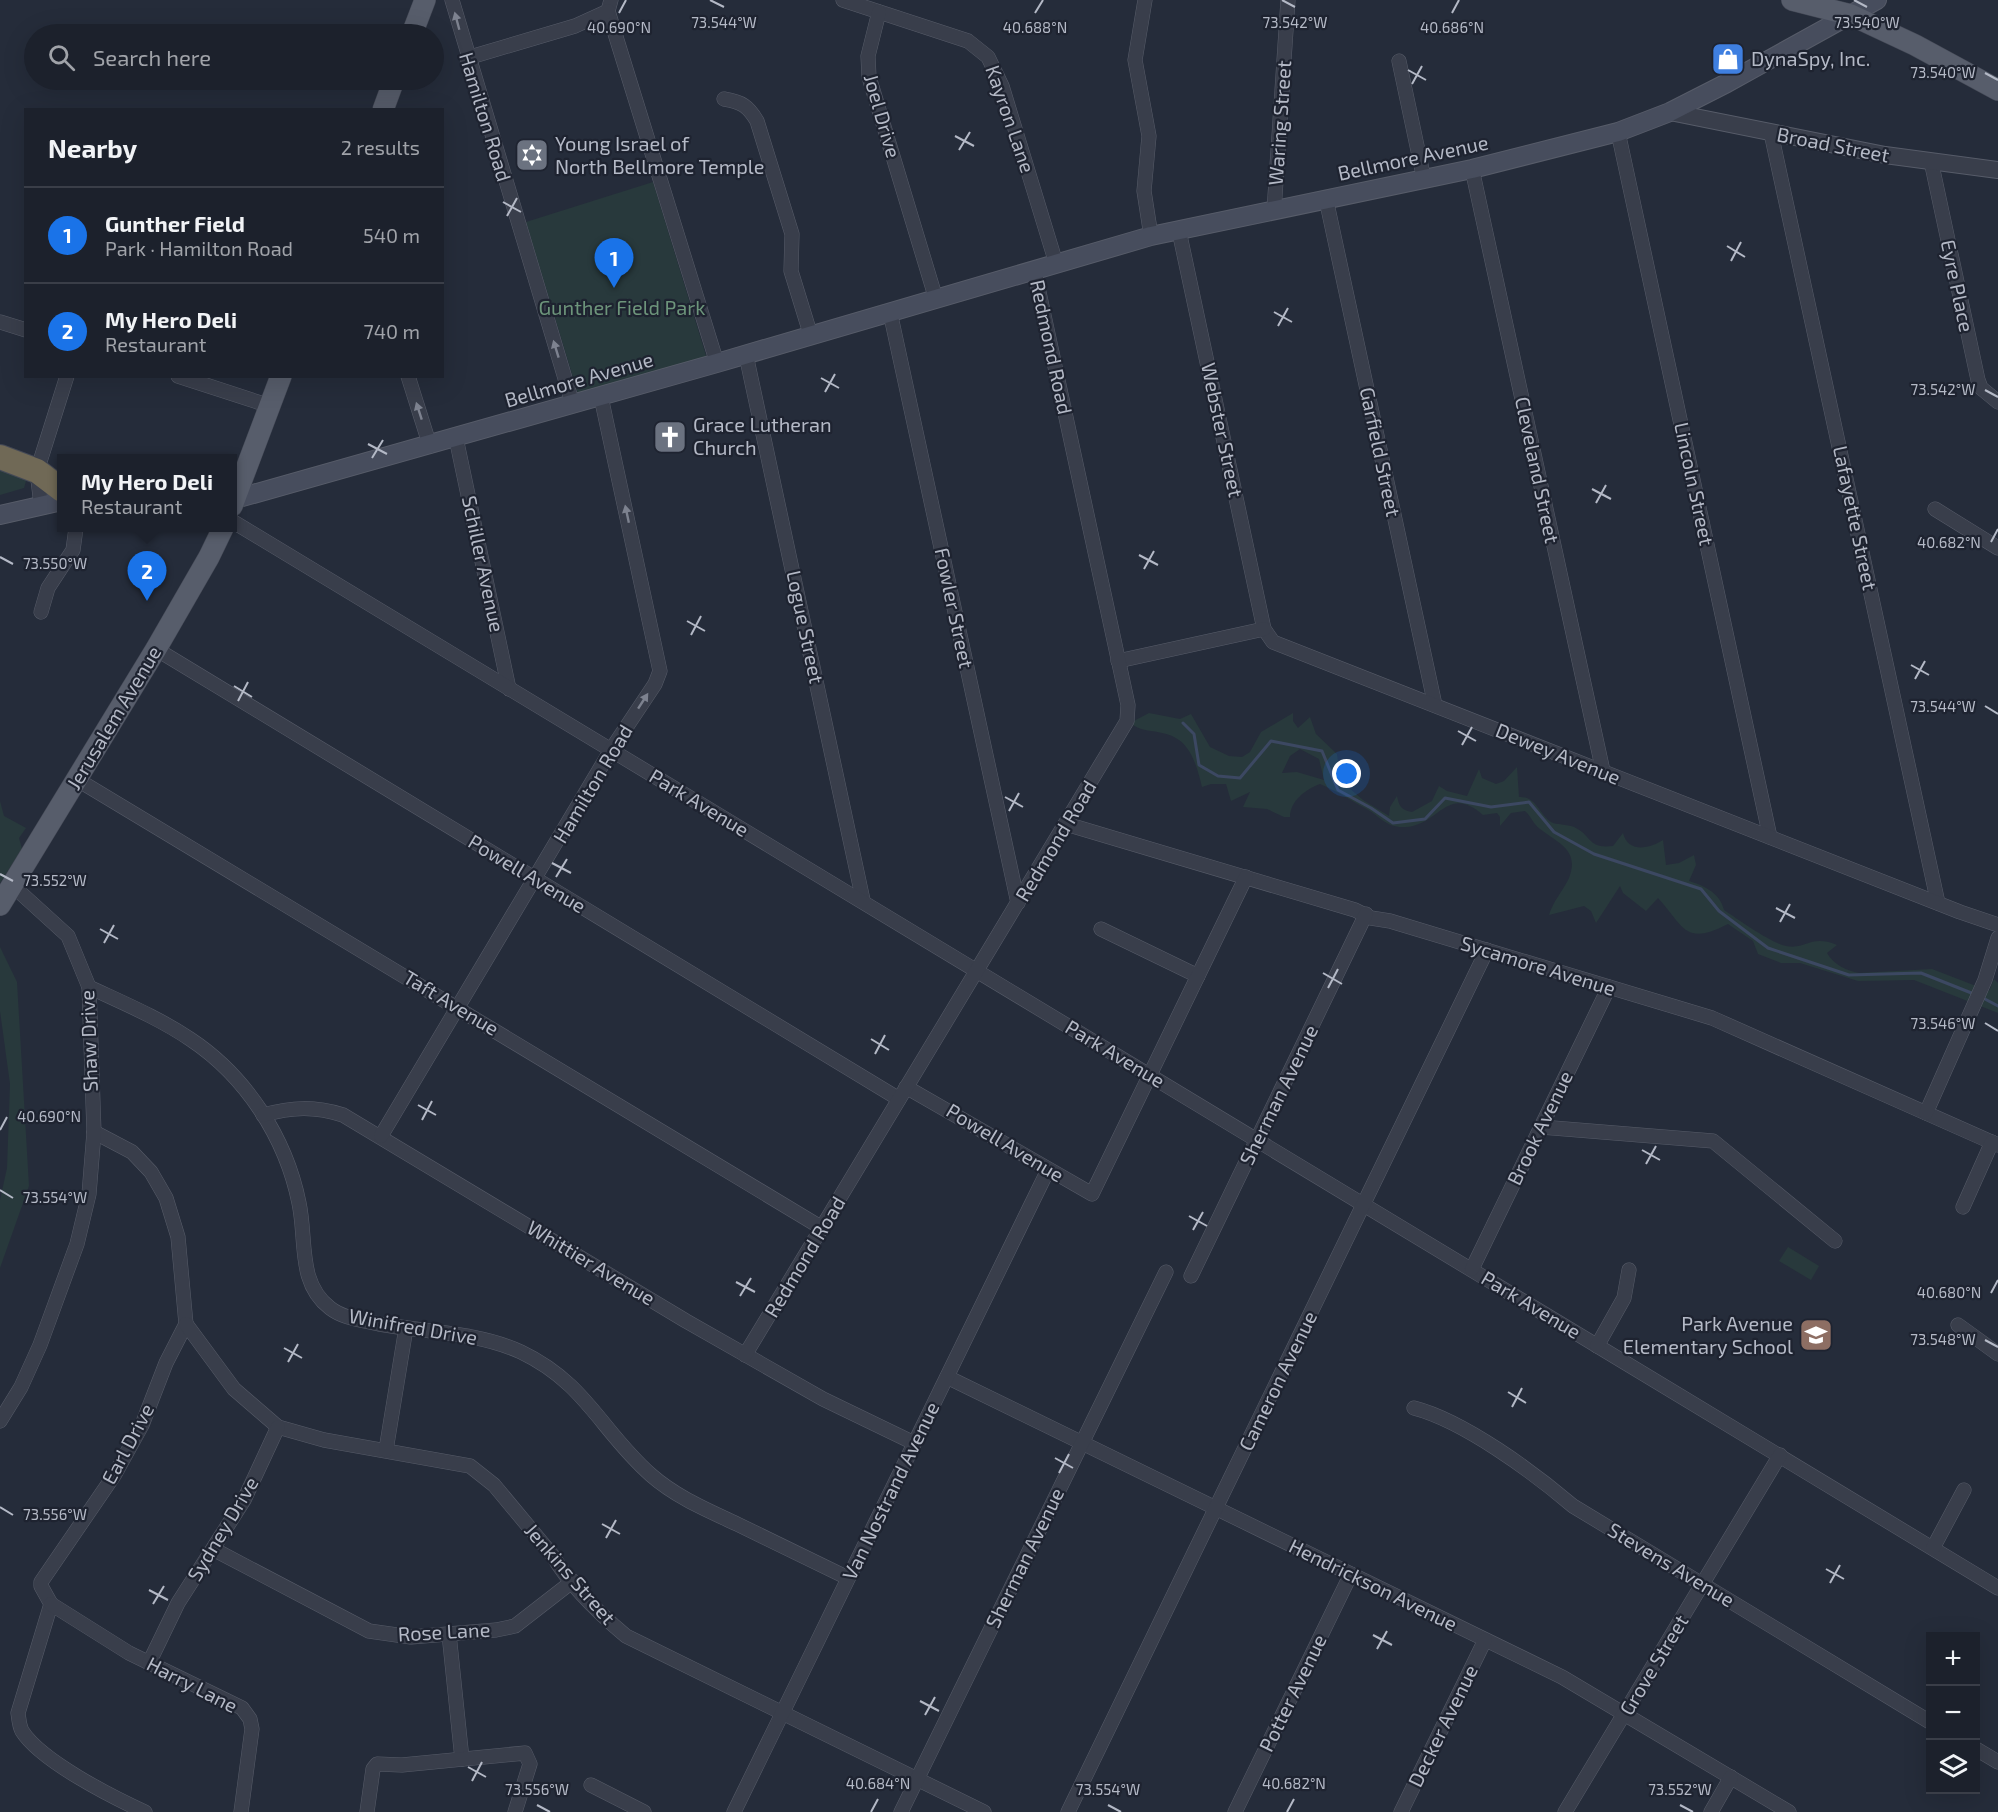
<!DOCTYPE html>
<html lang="en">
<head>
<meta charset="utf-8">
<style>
  :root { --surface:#1c212c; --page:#292e38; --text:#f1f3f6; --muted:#a0a3a9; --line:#3a3e48; --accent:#1a73e8 }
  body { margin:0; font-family:"Exo 2",sans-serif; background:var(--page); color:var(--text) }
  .controls { position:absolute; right:18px; bottom:18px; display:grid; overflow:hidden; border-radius:0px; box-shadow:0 6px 24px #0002 }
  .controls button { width:54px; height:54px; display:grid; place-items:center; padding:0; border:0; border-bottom:2px solid var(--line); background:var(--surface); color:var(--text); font:30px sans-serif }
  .you { position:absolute; left:1347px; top:774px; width:21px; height:21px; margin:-15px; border:4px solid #fff; border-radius:50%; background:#1a73e8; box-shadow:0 0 0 9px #1a73e833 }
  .badge { display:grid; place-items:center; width:39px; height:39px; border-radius:50%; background:var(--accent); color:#fff; font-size:20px; font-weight:700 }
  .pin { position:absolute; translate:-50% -50px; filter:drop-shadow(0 2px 3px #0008) }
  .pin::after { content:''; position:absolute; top:32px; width:21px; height:18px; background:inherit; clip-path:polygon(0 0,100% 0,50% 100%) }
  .popup { position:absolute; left:57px; top:454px; width:180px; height:78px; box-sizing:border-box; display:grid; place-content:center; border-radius:0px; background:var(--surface); filter:drop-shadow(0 2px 4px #0005); font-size:20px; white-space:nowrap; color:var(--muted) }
  .popup b { font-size:22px; color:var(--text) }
  .popup::after { content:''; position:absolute; left:50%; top:100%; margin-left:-12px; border:12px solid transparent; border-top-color:var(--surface) }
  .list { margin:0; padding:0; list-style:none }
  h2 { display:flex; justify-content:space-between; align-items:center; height:78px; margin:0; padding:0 24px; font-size:26px }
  h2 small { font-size:20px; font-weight:400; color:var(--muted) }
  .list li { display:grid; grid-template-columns:39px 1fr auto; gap:18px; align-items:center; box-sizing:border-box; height:96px; padding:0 24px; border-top:2px solid var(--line) }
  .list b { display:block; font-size:22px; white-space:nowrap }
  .list p { margin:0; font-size:20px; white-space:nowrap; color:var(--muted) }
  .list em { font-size:20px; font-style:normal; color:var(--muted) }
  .icon { flex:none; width:33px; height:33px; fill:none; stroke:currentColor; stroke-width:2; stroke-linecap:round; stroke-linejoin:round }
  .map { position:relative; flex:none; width:1998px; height:1812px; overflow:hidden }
  .search { position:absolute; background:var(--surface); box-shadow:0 6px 24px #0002; left:24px; top:24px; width:420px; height:66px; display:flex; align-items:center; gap:15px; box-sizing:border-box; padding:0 21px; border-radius:33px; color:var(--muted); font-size:22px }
  .panel { position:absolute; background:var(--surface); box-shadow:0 6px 24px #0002; left:24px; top:108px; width:420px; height:270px; border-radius:0px }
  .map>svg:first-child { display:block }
</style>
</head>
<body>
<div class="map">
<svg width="1998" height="1812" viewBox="0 0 1998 1812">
  <rect width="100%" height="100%" fill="#252c3a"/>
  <g fill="#28393c" fill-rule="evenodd">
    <path d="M653,182L707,359L579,397L526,222Z"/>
    <path d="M0,463L22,474L26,481L24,488L0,495Z"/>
    <path d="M1149,713L1180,719L1191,714L1210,747L1229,756L1242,757L1250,752L1261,732L1293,713V721L1298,728L1310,717L1316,734L1337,754L1341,781L1363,800L1389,816L1390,807L1397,796C1399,806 1401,810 1412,812L1432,801L1439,786L1447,791L1467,796L1479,769L1482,778L1496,784L1504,781L1517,767L1519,797C1536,796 1539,814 1551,822C1556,825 1567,824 1574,827C1592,835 1587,849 1613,846L1623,833C1628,853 1649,849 1663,840L1666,865L1679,863L1694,855L1696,865L1689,881C1705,886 1720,893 1724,910C1739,920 1771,943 1786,946C1807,950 1810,934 1837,945L1827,953C1833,964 1847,971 1859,973L1932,969L1989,991L1994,979L1998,983V1013L1914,980L1858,981L1800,963H1781L1758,954L1753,941L1728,924C1685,946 1685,928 1658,898L1646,911L1623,893L1620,886L1596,923L1591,911L1584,906L1549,915C1553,901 1563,891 1569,878C1580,850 1558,843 1540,829C1533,824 1531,816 1525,811L1511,813L1500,826V817L1497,813L1483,815C1447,783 1439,826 1405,827C1386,828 1380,816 1365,808C1350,800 1335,790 1320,784C1306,789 1290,801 1290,817H1284L1267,809L1243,807L1250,792L1231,801L1226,784H1211L1202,787C1196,763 1190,738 1162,733C1150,730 1140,731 1130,723ZM1300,749L1319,759L1324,780L1297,772L1282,773L1290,756Z"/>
    <path d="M0,801L4,816L26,828L19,838L22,849L0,883Z"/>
    <path d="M0,947L17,982L29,1186L0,1268V1200L7,1168L10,1084L0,1011Z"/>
    <path d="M1788,1247L1819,1266L1811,1280L1779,1261Z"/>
  </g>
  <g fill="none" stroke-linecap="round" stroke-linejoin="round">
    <g stroke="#3c4862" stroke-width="3">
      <path d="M1183,723L1194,734L1199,765L1218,776L1240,778L1271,741L1322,751L1338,790L1371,808L1393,823L1425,819L1445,798L1491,807L1529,802L1554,832L1594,854L1701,889L1719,911L1768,948L1849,975L1921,973L1974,994"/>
      <path d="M1983,998L1998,1006"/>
    </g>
    <defs>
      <g id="minor">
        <path d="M452,0L573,405"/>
        <path d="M611,0L608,11L717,363"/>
        <path d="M843,0L968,41L988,57L1002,86L1056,263"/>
        <path d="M1145,0L1135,60L1149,136L1144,191L1151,236"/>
        <path d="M879,12L868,56L869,77L936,299"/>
        <path d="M467,58L575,26L608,11"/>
        <path d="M1399,61L1424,179"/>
        <path d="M724,99C742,102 748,106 757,121L792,234L791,271L811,336"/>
        <path d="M1618,132L1770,837"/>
        <path d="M1771,133L1938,903"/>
        <path d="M1931,161L1978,380L1981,388L1998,402"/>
        <path d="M1472,169L1603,771"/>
        <path d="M1326,199L1435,705"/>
        <path d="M1274,211L1288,0"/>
        <path d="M1179,231L1264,629L1273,642L1960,912L1998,925"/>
        <path d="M890,312L1018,903"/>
        <path d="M0,322L26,330"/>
        <path d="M746,355L863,900"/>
        <path d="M178,376L270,406"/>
        <path d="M408,376L430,446"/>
        <path d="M456,438L509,689"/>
        <path d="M41,505L37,471L67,376"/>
        <path d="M1935,509L1998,548"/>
        <path d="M232,521L1998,1588"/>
        <path d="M41,612L48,588L73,550L76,528"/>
        <path d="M156,649L899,1099"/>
        <path d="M1118,661L1264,629"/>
        <path d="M78,780L822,1228"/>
        <path d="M1066,824L1355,910L1371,918L1390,921L1712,1018L1998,1145"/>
        <path d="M1101,929L1198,976"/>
        <path d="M89,987C123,1003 159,1018 190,1039C246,1076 286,1138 299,1203C307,1240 297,1283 330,1308C344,1319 363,1320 379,1324C425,1332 478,1332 521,1352C586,1383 601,1431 651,1475C676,1497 707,1510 737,1524C774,1542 811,1560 848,1578"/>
        <path d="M906,1087L1092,1194L1246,877"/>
        <path d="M1926,1113L1985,980L1998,938"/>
        <path d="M263,1115C293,1107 314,1106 343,1115L686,1321L823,1399L914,1443"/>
        <path d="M1541,1127L1713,1141L1835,1241"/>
        <path d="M94,1132L132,1152L151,1172L166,1198L178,1237L186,1324L166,1363L142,1425L115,1474L41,1582V1586L51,1604L18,1713C19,1719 19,1725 22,1731C41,1761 112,1797 145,1812"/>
        <path d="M381,1136L611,750L655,684L660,671L601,397"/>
        <path d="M1963,1207L1992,1142"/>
        <path d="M1472,1269L1609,987"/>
        <path d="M1191,1276L1366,914"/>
        <path d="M186,1324L234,1389L278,1427L324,1440L470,1466L494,1485L553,1556C569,1584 601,1615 626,1636L984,1812"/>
        <path d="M1958,1325L1998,1354"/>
        <path d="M1597,1346L1624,1298L1629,1270"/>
        <path d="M745,1355L1127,721L1128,705L1034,269"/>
        <path d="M947,1377L1562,1677L1789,1812"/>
        <path d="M1414,1408C1464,1421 1533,1472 1573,1506L1930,1722"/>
        <path d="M0,1421L21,1387L40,1345L77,1244L89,1194L94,1132L89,987L68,936L13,886"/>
        <path d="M386,1450L406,1328"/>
        <path d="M1933,1548L1964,1490"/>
        <path d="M213,1549L369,1631L411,1637L496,1630L515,1626L573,1581"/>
        <path d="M51,1604L129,1653L242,1708L250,1719L252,1729L241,1812"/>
        <path d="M449,1634L462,1759"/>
        <path d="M149,1663L178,1603L244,1500L278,1427"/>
        <path d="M1976,1749L1998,1762"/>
        <path d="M591,1785L644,1812"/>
        <path d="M367,1812L373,1769L377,1764L402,1765L525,1753L530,1764L515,1812"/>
        <path d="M734,1812L1048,1170"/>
        <path d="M901,1812L1166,1272"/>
        <path d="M1068,1812L1487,950"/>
        <path d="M1235,1812L1351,1574"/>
        <path d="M1401,1812L1485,1640"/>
        <path d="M1565,1812L1780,1455"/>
        <path d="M1711,1812L1731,1777"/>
      </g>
      <path id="tertiary" d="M1670,112L1885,155L1998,170"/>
      <g id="secondary">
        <path d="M232,500L717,363L1151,236L1472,169L1618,132L1670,112L1727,83L1877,0"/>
        <path d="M0,515L62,501"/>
      </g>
      <g id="primary">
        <path d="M1792,0L1851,15L1915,45L1998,90"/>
        <path d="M412,34L425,0"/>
        <path d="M383,110L394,80"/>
        <path d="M232,506L281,376"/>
        <path d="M0,905L156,649L209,557L223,528"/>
      </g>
      <path id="motorway" d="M0,457L37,471L62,490"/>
    </defs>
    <use href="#minor" stroke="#575c69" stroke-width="15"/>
    <use href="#tertiary" stroke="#575c69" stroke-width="18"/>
    <use href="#secondary" stroke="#575c69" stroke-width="20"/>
    <use href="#primary" stroke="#424754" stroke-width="22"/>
    <use href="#motorway" stroke="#444956" stroke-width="26"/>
    <use href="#minor" stroke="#393e4b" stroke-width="14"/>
    <use href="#tertiary" stroke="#393e4b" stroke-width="16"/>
    <use href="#secondary" stroke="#474d5d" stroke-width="18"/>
    <use href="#primary" stroke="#575d6b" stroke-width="21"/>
    <use href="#motorway" stroke="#706956" stroke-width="24"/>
  </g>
  <defs><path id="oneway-solid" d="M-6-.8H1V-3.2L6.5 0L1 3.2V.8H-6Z" transform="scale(1.5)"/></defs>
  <g fill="#7d828f">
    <use href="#oneway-solid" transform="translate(457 21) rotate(-105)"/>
    <use href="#oneway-solid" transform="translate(556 349) rotate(-107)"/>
    <use href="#oneway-solid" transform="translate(419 411) rotate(-108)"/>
    <use href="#oneway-solid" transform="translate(627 514) rotate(-102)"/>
    <use href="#oneway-solid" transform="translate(643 701) rotate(-57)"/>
  </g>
  <path fill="none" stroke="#b4b9c6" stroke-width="2" d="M710,0L724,7M1282,0L1295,7M1854,0L1867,7M619,13L626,0M1035,13L1043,0M1452,13L1459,0M1408,70L1426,80M1985,73L1998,80M1412,84L1422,66M955,136L974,146M959,150L970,132M503,202L521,212M507,216L517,198M1727,246L1745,257M1731,261L1741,242M1274,312L1292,322M1278,326L1288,308M821,378L839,388M1985,390L1998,397M825,392L835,374M368,444L387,454M372,458L383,440M1592,489L1611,499M1596,503L1606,485M1991,542L1998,529M1139,555L1158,565M0,557L13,564M1144,569L1154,551M687,621L705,631M691,635L701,616M1911,665L1929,675M1915,679L1925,661M234,686L252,697M238,701L248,682M1985,706L1998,714M1458,731L1476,741M1462,745L1472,727M1005,797L1023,807M1009,811L1019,793M552,863L571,873M0,874L13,881M556,877L567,859M1776,908L1795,918M1780,922L1790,904M100,929L118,939M104,943L114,925M1323,973L1342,984M1328,988L1338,969M1985,1023L1998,1031M871,1039L889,1050M875,1054L885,1035M418,1105L436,1115M422,1120L432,1101M0,1130L7,1117M1642,1150L1660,1160M1646,1164L1656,1146M0,1190L13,1198M1189,1216L1207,1226M1193,1230L1203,1212M736,1282L755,1292M1991,1293L1998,1280M740,1296L751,1278M1985,1340L1998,1347M284,1348L302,1358M288,1362L298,1344M1508,1392L1526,1403M1512,1407L1522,1388M1055,1458L1073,1468M1059,1473L1069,1454M0,1507L13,1515M602,1524L620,1534M606,1538L616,1520M1826,1569L1844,1579M1830,1583L1840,1565M149,1590L168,1600M153,1604L164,1586M1373,1635L1392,1645M1377,1649L1387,1631M920,1701L939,1711M925,1715L935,1697M468,1767L486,1777M472,1781L482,1762M537,1805L550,1812M1108,1805L1121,1812M1680,1805L1693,1812M871,1812L878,1799M1287,1812L1294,1799"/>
  <defs>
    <symbol id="shop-square" viewBox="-11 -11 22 22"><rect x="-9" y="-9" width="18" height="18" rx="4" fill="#3f7fe0" stroke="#1e2330"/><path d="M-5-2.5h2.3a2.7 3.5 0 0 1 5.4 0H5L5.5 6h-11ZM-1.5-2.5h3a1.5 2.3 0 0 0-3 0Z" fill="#fff"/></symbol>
    <symbol id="synagogue-square" viewBox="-11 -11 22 22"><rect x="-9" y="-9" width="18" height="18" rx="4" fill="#6b7280" stroke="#1e2330"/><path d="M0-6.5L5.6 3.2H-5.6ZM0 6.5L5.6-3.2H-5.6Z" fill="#fff"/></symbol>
    <symbol id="church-square" viewBox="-11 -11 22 22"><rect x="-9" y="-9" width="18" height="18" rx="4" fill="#6b7280" stroke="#1e2330"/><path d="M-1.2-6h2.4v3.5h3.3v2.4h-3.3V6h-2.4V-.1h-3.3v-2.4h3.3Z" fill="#fff"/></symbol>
    <symbol id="school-square" viewBox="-11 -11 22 22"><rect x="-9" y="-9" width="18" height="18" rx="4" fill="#8d6e63" stroke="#1e2330"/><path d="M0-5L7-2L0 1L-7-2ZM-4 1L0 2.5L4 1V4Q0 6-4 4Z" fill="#fff"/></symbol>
  </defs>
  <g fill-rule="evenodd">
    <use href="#shop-square" x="1709" y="40" width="38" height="38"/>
    <use href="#synagogue-square" x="513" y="136" width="38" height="38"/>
    <use href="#church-square" x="651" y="418" width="38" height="38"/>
    <use href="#school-square" x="1797" y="1316" width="38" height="38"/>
  </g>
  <g text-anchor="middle" stroke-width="4.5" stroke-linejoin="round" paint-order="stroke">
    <g font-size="20" fill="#b4b9c6" stroke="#1e2330" text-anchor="start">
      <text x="1751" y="66">DynaSpy, Inc.</text>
      <text x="555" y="151">Young Israel of<tspan x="555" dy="23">North Bellmore Temple</tspan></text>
      <text x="693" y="432">Grace Lutheran<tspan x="693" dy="23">Church</tspan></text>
      <text x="1793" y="1331" text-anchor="end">Park Avenue<tspan x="1793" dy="23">Elementary School</tspan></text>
    </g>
    <g font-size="20" fill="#b4b9c6" stroke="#1e2330">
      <text transform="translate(882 116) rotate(74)" y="7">Joel Drive</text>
      <text transform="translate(485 117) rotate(73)" y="7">Hamilton Road</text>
      <text transform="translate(1010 119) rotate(71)" y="7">Kayron Lane</text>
      <text transform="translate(1280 123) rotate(-86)" y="7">Waring Street</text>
      <text transform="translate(1833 145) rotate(11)" y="7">Broad Street</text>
      <text transform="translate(1413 158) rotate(-12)" y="7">Bellmore Avenue</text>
      <text transform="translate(1957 286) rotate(78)" y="7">Eyre Place</text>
      <text transform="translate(1051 347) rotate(78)" y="7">Redmond Road</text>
      <text transform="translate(579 380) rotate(-16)" y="7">Bellmore Avenue</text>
      <text transform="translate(1222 430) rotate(78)" y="7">Webster Street</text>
      <text transform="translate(1380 452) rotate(78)" y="7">Garfield Street</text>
      <text transform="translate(1537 470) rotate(78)" y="7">Cleveland Street</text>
      <text transform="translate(1694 484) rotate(78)" y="7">Lincoln Street</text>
      <text transform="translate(1855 518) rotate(78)" y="7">Lafayette Street</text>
      <text transform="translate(483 564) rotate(78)" y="7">Schiller Avenue</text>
      <text transform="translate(954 608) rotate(78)" y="7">Fowler Street</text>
      <text transform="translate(805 627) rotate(78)" y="7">Logue Street</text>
      <text transform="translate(114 718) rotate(-59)" y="7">Jerusalem Avenue</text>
      <text transform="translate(1558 754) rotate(22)" y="7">Dewey Avenue</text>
      <text transform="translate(593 784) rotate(-59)" y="7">Hamilton Road</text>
      <text transform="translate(699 803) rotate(31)" y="7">Park Avenue</text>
      <text transform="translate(1056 841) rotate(-59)" y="7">Redmond Road</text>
      <text transform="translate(527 874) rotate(31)" y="7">Powell Avenue</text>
      <text transform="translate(1538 966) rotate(17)" y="7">Sycamore Avenue</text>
      <text transform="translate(451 1003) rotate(31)" y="7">Taft Avenue</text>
      <text transform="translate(89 1041) rotate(-92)" y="7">Shaw Drive</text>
      <text transform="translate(1115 1054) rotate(31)" y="7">Park Avenue</text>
      <text transform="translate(1279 1095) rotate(-64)" y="7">Sherman Avenue</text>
      <text transform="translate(1540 1128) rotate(-64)" y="7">Brook Avenue</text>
      <text transform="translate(1005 1143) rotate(31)" y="7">Powell Avenue</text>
      <text transform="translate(805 1257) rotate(-59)" y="7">Redmond Road</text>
      <text transform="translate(591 1263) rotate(31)" y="7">Whittier Avenue</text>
      <text transform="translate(1531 1305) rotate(31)" y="7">Park Avenue</text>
      <text transform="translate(413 1327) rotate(10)" y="7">Winifred Drive</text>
      <text transform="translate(1278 1381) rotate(-64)" y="7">Cameron Avenue</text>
      <text transform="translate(128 1444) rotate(-62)" y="7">Earl Drive</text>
      <text transform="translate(891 1491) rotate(-64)" y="7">Van Nostrand Avenue</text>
      <text transform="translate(223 1529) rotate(-59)" y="7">Sydney Drive</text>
      <text transform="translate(1025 1558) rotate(-64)" y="7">Sherman Avenue</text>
      <text transform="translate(1671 1565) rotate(31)" y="7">Stevens Avenue</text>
      <text transform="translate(570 1574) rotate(49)" y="7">Jenkins Street</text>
      <text transform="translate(1373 1585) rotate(26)" y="7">Hendrickson Avenue</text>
      <text transform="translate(444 1632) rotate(-3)" y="7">Rose Lane</text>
      <text transform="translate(1654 1665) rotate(-59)" y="7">Grove Street</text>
      <text transform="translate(192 1685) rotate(27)" y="7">Harry Lane</text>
      <text transform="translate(1293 1693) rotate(-64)" y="7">Potter Avenue</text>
      <text transform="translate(1443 1726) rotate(-64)" y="7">Decker Avenue</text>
    </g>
    <g font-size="20" fill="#6d957b" stroke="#1e2330">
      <text x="622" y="315">Gunther Field Park</text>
    </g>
  </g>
  <g font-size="15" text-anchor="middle" fill="#b4b9c6" stroke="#1e2330" stroke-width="4.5" stroke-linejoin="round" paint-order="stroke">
    <text x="1867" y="28">73.540°W</text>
    <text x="724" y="28">73.544°W</text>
    <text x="1295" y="28">73.542°W</text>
    <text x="619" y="33">40.690°N</text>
    <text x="1035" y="33">40.688°N</text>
    <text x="1452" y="33">40.686°N</text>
    <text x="1943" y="78">73.540°W</text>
    <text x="1943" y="395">73.542°W</text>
    <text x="1949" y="548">40.682°N</text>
    <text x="55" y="569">73.550°W</text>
    <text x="1943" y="712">73.544°W</text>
    <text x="55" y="886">73.552°W</text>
    <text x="1943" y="1029">73.546°W</text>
    <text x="49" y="1122">40.690°N</text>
    <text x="55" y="1203">73.554°W</text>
    <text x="1949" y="1298">40.680°N</text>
    <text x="1943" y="1345">73.548°W</text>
    <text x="55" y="1520">73.556°W</text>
    <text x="878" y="1789">40.684°N</text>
    <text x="1294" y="1789">40.682°N</text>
    <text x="537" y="1795">73.556°W</text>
    <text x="1108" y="1795">73.554°W</text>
    <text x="1680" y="1795">73.552°W</text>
  </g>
</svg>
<div class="controls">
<button>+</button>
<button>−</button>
<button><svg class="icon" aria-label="layers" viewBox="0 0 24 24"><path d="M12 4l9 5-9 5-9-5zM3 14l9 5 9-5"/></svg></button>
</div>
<div class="you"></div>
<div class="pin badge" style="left:614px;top:288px">1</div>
<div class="pin badge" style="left:147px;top:601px">2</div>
<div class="popup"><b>My Hero Deli</b>Restaurant</div>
<div class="search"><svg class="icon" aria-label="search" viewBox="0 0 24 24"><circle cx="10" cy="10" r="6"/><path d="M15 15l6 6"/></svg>Search here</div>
<section class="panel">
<h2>Nearby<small>2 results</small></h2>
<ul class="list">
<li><span class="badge">1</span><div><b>Gunther Field</b><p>Park · Hamilton Road</p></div><em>540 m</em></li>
<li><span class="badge">2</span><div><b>My Hero Deli</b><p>Restaurant</p></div><em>740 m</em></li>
</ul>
</section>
</div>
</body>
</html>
